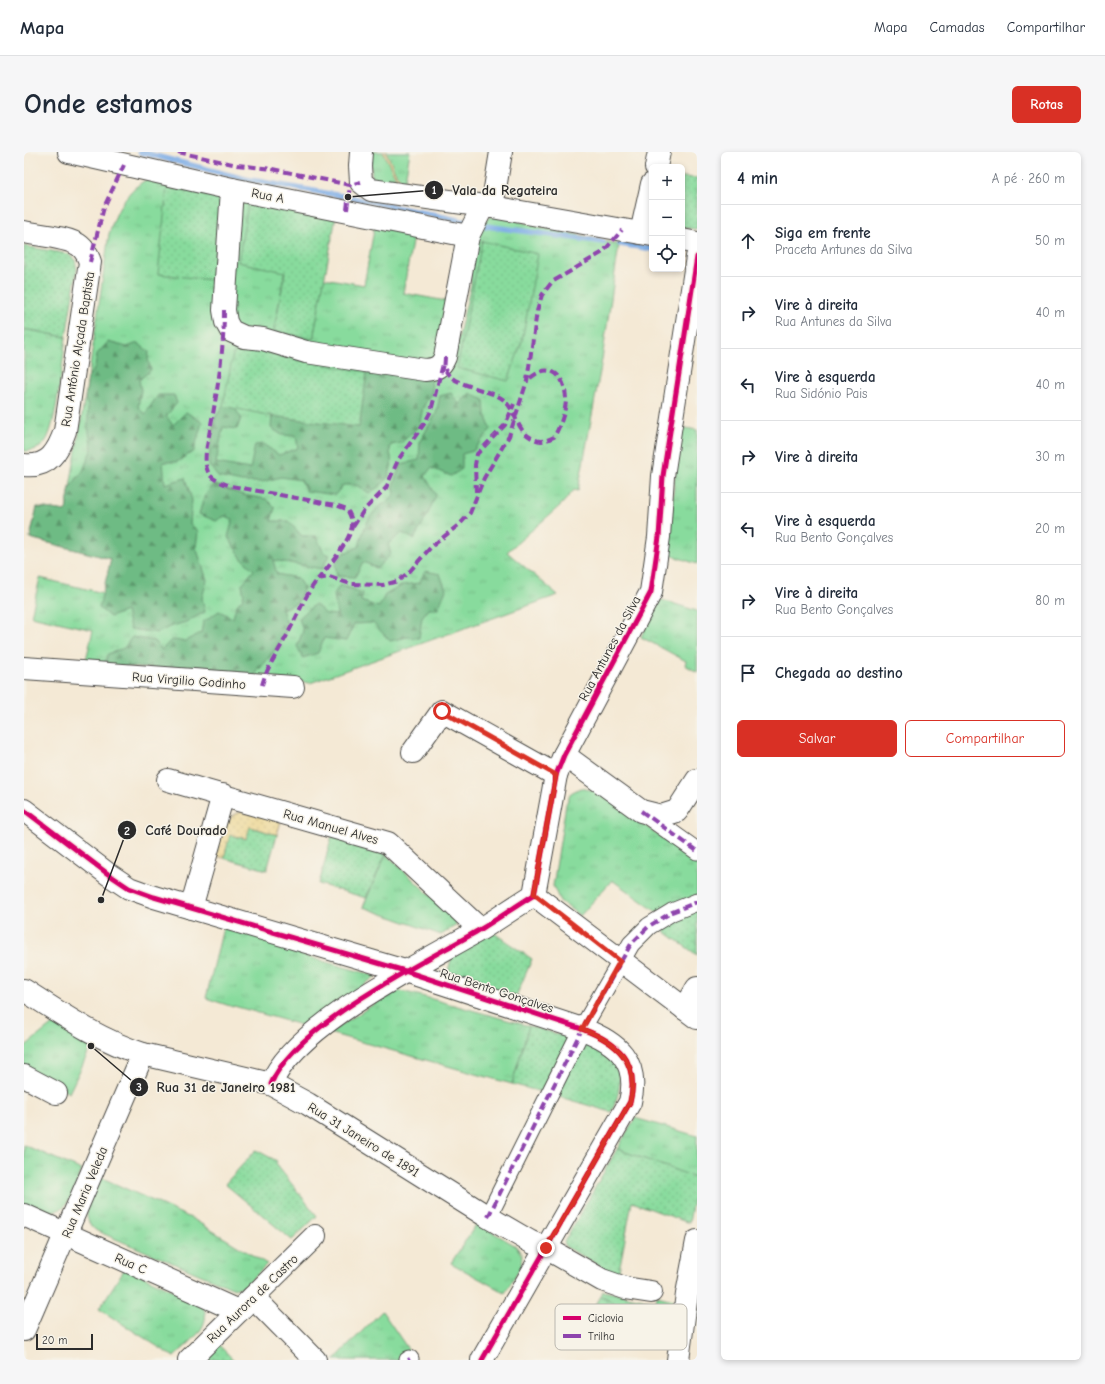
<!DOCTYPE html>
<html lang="pt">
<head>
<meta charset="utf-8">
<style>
  :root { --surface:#fff; --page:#f6f6f7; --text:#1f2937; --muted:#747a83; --line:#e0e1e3; --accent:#d93025 }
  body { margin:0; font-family:"Comic Neue",sans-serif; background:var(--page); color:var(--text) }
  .controls { position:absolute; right:12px; top:12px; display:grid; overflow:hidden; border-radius:6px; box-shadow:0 2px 6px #0003 }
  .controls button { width:36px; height:36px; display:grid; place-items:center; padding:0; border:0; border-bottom:1px solid var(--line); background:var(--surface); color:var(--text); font:20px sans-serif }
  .scale { position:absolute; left:12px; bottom:10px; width:57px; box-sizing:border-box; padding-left:4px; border:2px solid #2b2b2b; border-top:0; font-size:11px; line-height:14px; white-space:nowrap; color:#2b2b2b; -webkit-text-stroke:3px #f7f3e8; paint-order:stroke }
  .stop { position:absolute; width:12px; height:12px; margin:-9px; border:3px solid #d93025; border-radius:50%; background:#fff }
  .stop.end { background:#d93025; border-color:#fff; box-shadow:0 1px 4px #0008 }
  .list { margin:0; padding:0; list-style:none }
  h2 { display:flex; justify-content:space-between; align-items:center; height:52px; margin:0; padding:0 16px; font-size:17px }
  h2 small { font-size:13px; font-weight:400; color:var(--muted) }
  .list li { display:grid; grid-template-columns:26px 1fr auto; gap:12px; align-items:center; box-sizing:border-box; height:72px; padding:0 16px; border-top:1px solid var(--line) }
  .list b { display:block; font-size:15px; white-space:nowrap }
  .list p { margin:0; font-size:13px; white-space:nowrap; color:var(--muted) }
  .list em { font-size:13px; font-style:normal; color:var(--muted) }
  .actions { display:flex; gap:8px; padding:12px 16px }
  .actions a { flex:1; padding:9px 0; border:1px solid var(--accent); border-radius:6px; text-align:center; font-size:14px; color:var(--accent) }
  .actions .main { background:var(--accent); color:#fff }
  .icon { flex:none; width:22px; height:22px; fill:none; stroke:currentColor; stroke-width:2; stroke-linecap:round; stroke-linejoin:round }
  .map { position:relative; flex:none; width:673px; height:1208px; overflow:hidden; border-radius:6px }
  header { display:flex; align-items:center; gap:24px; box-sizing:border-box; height:56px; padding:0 20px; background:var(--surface); border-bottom:1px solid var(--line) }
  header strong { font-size:19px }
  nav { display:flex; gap:22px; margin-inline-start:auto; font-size:14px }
  .intro { display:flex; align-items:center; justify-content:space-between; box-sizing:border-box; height:96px; padding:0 24px }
  h1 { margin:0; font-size:28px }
  .button { padding:10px 18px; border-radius:6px; background:var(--accent); color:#fff; font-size:14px; font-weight:700 }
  main { display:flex; gap:24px; padding:0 24px }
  aside { flex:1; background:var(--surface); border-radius:6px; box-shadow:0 2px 6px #0003 }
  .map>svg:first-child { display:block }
</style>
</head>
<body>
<header>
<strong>Mapa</strong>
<nav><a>Mapa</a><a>Camadas</a><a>Compartilhar</a></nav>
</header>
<div class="intro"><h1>Onde estamos</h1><a class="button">Rotas</a></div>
<main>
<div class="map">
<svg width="673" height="1208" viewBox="0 0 673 1208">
  <defs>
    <pattern id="grass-tufts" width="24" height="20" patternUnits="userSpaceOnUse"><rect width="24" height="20" fill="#88db9d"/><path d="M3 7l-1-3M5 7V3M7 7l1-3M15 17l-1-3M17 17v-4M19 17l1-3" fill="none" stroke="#76bc87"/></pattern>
    <pattern id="forest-firs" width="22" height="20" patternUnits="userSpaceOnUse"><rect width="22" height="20" fill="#6ebb84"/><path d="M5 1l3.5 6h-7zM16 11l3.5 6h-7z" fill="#5b986c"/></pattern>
    <pattern id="sand-dots" width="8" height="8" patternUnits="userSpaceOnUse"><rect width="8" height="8" fill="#eeda9e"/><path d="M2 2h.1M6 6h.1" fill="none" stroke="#cb8" stroke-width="1.8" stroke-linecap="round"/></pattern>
    <pattern id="park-dots" width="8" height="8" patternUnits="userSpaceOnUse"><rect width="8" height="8" fill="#88db9d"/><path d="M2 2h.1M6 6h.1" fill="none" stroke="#76bc87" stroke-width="1.8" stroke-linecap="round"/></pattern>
  </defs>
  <rect width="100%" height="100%" fill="#f7f3e8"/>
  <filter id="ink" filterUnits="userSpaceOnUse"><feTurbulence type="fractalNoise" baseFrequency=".025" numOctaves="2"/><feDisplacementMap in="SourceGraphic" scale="8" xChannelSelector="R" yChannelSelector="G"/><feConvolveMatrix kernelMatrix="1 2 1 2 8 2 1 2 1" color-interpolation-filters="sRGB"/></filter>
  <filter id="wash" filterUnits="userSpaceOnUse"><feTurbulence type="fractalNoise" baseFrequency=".012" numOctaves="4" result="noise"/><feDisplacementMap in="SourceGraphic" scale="16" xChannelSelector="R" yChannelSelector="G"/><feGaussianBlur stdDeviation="0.9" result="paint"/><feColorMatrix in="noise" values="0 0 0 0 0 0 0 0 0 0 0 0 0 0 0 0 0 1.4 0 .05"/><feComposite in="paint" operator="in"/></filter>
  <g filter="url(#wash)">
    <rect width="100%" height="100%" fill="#f4e9d5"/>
    <g fill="url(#grass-tufts)" stroke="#5a8364">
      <path d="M346,0H359L373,28L372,30C364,32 354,30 348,25Z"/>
      <path d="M362,0H386L381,28L378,29L373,24Z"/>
      <path d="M126,26L240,47L214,110L261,119L250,178L289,187L300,126L340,133L351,72L390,79L379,141L422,149L431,201L447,132L446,106L452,81L465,65C484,64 502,72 520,76C546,81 570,85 595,93L577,214L554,339L550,338L538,352L483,400L534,443L286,531L230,524L61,512L69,478L7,464L16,426L79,441L87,407L6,386L13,355L42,359L66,214L85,82C92,59 103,36 126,26Z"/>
      <path d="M0,177L42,185C39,206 32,277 21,290C16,297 9,299 0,299Z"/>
      <path d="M656,275L673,278V412L643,402Z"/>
      <path d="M635,447L673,459V520L661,513L662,509L617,485Z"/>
      <path d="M556,636L573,639L673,711V743L634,761L588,728L556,764L536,749L529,734L542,652L547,641Z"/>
      <path d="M362,702L433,769L431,774L417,783L339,755Z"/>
      <path d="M199,776L239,787L284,805L352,824L280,876L277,873L210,854L209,855L182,846Z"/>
      <path d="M376,839L390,842L505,874L488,932L305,881L364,843Z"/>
      <path d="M30,871L67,895L45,941L0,917V895Z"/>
      <path d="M611,966L673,984L672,1026L593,997Z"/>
      <path d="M0,993L58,1018C43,1053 43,1070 0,1052Z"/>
      <path d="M76,1025L169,1067L243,1112L221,1134L210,1137L73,1079C52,1065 69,1043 76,1025Z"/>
      <path d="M453,1071L492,1094L498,1103L497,1114L481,1141L427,1111Z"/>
      <path d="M101,1116L177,1151C192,1173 165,1190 150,1205L75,1157Z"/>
      <path d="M579,1139L632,1150L633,1144L649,1148L645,1177L579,1182L589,1150L577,1144Z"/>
      <path d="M358,1159L386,1200L378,1208H310Z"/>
    </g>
    <g fill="url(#forest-firs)" stroke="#4c7358">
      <path d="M84,190L103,195L114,191L125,200L124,207L127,218L115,228L117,238L114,255L121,262L134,243H150L153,251L142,264L149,273L162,260L178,270L170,299L153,310H139L141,332L161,326L168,348L166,372L174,379L172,395L183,428L178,446L181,460L162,470L145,475L134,481L106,477L102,459L86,465L75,456L87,407L6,386L13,355L42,359L46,335L59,319L68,296L64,275V254L61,247L64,225L71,216L73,202Z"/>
      <path d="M343,220L407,225L408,240L399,255L395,274L377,291L367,293C364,302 369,306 367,315C365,328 355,335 345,341L332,333H319L311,343L282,339L277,328L257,325L238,330H218L194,325L185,313L186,297L191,266L199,254L211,256L217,266L213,277L199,275L192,311L226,317L231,293L239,292L255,303L274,296L272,284L258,283L247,276L248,264L335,275Z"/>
      <path d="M427,241L435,252L446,241L460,248L461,263L467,277L449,299L438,302V317L427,324L407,316L401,324L412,343L402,366L390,387L378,381L364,392L367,402L353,416L339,410L331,425L313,424L311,412L320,401L335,395C338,382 343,365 354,356C362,349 365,351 371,341L369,333L377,312L395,308L396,289L412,262L416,244Z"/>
      <path d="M189,332L219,343L242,347L251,356L247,369H264L278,384H292L300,401L305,403L298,417L249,408L253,422L273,426L280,436L273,451L258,457L264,475L251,498L230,524L80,513L84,502L100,496L108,485L131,489L138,498L147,488L161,489L177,481L179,470L195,459L209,466L212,454L220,445L218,432L230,418L218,407L204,385L209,367L200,364L192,369L175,362L180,345Z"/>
      <path d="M401,419L416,422L422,438L414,457H404L398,465L395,486L383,485L366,489L349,471L330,472L322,489L300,486L294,501L279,506L273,494L279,479L275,466L291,452L302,462L313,463L310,442L316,433L339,441L337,449L355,455L361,443L379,433L395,431Z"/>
    </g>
    <g fill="url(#sand-dots)" stroke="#8c8264">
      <path d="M359,0H362L373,24L378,29L373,30V28Z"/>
      <path d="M217,660L257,669L253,683L227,675L223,687L207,683L200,706L192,704C196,687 198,665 217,660Z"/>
    </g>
    <g fill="url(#park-dots)" stroke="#5a8364">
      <path d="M658,25L673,26V77L658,76Z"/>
      <path d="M143,35L192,45L197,49L198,54L188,128L134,122Z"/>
      <path d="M224,52L312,65L289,187L250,179L261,120L214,110Z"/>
      <path d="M458,89L514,102L498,189L484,229L433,216Z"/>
      <path d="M0,94L44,102L51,108L53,117L42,185L0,177Z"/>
      <path d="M217,194H223L257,205L343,220L335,275L248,264L199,254L209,202L212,197Z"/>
      <path d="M226,675L253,683L243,718L200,706L206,683L222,687Z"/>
      <path d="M308,683L362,702L342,746L295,732Z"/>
      <path d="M673,755V803L641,780L637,772Z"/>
      <path d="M467,779L508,807L491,847L426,823L424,819L428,804Z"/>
      <path d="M505,874L548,886L521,941L488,932Z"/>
      <path d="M557,889C594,899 605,926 587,960L529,943Z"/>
      <path d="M593,997L673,1026L665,1071L608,1050L594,1124L542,1095L540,1090Z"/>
      <path d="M232,998L253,1009L252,1012L293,1064L268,1088L201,1032Z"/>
      <path d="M577,1144L589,1150L579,1182L554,1184Z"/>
      <path d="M195,1193L210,1208H179Z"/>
    </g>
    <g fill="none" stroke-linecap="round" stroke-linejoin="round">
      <g stroke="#7bace6" stroke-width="5.5">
        <path d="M116,0L221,27L324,45L443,70"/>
        <path d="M462,74L579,90"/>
        <path d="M596,92L628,97"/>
      </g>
    </g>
  </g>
  <g filter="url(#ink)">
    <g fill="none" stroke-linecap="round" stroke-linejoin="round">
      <defs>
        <g id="pedestrian">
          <path d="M621,662L673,699"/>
          <path d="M464,1065L558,877L607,792L625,774L648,760L673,750"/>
          <path d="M384,1208L386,1207"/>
        </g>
        <g id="minor">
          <path d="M45,0L208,37L444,84"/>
          <path d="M337,0L336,14L337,30L347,38L468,55L628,83"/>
          <path d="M632,15L635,0"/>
          <path d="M208,37L200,158L202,170L207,179L220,185L239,187L282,200L401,218C412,217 417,215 421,205L444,84L459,54"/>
          <path d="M468,55L477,0"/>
          <path d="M0,80C14,83 45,85 56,94C61,98 64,104 66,110L41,279C34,299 25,316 0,313"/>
          <path d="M617,81L628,32"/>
          <path d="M658,88L673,91"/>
          <path d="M0,516L269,535"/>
          <path d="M389,600L418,559L532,623"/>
          <path d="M540,603L617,659L637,664L653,659L673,628"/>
          <path d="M144,628L364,691L456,777"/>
          <path d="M0,658L84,722L105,736L130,745L381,819L558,877C593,890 616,909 606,950L458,1208"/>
          <path d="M510,743L673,866"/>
          <path d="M167,756L199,643"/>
          <path d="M0,838C39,863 75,888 119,902L247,932L284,952L464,1065L507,1090L522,1096L578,1128L601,1136L627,1140"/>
          <path d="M661,857L673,836"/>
          <path d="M0,924L32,941"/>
          <path d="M247,932C271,872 401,810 457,777C475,766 492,754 510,743L532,623L540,603L627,440L635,385L639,324L673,105"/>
          <path d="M0,1063L214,1159"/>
          <path d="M229,1145L291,1208"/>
          <path d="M0,1178L119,902"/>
          <path d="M165,1208L291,1084"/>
          <path d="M654,1208L663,1142L673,1089"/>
        </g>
      </defs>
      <use href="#pedestrian" stroke="#494844" stroke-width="19"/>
      <use href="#minor" stroke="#494844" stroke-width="24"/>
      <use href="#pedestrian" stroke="#fff" stroke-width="17"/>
      <use href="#minor" stroke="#fff" stroke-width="22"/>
      <g stroke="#8e44ad" stroke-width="4" stroke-dasharray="8 4" stroke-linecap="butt">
        <path d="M154,0L213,13L248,17L326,33L337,30"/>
        <path d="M323,58L326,33"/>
        <path d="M66,110L80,55L100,13"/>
        <path d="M200,158C200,206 191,252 182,299C180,323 186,327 207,334L311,353L323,357C326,363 330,370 327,378C323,392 304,416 294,427"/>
        <path d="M421,205C421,208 420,214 421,217C426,234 467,237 480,248C493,260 492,280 510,287C517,291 523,288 530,285C536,274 541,261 542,249C542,221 524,208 503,229"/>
        <path d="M452,340L451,313L453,302L481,273L490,252"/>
        <path d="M329,375L340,358L362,336L374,308L400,272L407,259L419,212"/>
        <path d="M238,533C243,514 256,498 264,481C274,463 281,443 294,427L305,425L327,432L359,433L374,429L386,419L407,395L437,371L446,361L460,326L485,284L491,266L503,229L513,159L518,143L528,130L579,100L598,78"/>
        <path d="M617,659L673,699"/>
        <path d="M464,1065L558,877L607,792L625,774L648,760L673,750"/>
        <path d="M384,1208L386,1207"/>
      </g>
      <defs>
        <g id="cycleway">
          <path d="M0,658L84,722L105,736L130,745L381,819L558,877C593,890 616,909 606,950L458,1208"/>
          <path d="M247,932C271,872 401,810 457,777C475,766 492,754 510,743L532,623L540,603L627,440L635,385L639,324L673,105"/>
        </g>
      </defs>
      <use href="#cycleway" stroke="#f7f3e8" stroke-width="8"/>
      <use href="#cycleway" stroke="#d6006c" stroke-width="5"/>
    </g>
  </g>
  <g fill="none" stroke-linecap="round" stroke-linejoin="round" filter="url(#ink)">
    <path stroke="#d93025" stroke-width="5" d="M418,559L532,623L510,742L596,809L558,877C593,890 616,910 606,950L522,1096"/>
  </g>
  <g text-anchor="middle" stroke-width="3" stroke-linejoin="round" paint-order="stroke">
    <g font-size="13" fill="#2b2b2b" stroke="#f7f3e8">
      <text transform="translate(244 43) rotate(11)" y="5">Rua A</text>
      <text transform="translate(53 197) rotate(-81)" y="5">Rua António Alçada Baptista</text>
      <text transform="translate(585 496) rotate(-62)" y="5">Rua Antunes da Silva</text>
      <text transform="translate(165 528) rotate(4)" y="5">Rua Virgilio Godinho</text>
      <text transform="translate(307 674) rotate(16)" y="5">Rua Manuel Alves</text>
      <text transform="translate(473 838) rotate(18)" y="5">Rua Bento Gonçalves</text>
      <text transform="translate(340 987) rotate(32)" y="5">Rua 31 Janeiro de 1891</text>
      <text transform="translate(60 1040) rotate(-67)" y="5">Rua Maria Veleda</text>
      <text transform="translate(107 1111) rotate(24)" y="5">Rua C</text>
      <text transform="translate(228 1146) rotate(-44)" y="5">Rua Aurora de Castro</text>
    </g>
  </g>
  <rect x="531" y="1152" width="132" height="46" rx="6" fill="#f7f3e8" stroke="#bab7af" stroke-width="1"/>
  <rect x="539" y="1164" width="18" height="4" fill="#d6006c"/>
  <rect x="539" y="1182" width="18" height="4" fill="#8e44ad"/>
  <g font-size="11" fill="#2b2b2b">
    <text x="564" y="1170">Ciclovia</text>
    <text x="564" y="1188">Trilha</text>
  </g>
  <path fill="none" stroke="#2b2b2b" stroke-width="1.5" d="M324 45L410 38M77 748L103 678M67 894L115 935"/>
  <g fill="#2b2b2b" stroke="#f7f3e8" stroke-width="1.5">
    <circle cx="324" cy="45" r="4"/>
    <circle cx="77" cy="748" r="4"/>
    <circle cx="67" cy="894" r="4"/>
    <circle cx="410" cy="38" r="10"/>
    <circle cx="103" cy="678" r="10"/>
    <circle cx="115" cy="935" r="10"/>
  </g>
  <g font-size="12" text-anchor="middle" font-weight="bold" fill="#fff">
    <text x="410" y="42">1</text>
    <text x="103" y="683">2</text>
    <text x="115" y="939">3</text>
  </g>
  <g font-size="14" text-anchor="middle" font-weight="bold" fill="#2b2b2b" stroke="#f7f3e8" stroke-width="3" stroke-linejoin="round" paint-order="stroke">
    <text x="481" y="43">Vala da Regateira</text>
    <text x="162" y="683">Café Dourado</text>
    <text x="202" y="940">Rua 31 de Janeiro 1981</text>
  </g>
</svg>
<div class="controls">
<button>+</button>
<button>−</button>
<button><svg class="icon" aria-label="locate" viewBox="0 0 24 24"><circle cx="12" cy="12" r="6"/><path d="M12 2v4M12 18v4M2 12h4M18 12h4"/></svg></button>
</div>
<div class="scale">20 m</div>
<div class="stop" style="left:418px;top:559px"></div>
<div class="stop end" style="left:522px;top:1096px"></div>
</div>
<aside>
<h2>4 min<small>A pé · 260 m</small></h2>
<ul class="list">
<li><svg class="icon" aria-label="ahead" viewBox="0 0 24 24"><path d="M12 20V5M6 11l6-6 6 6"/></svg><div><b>Siga em frente</b><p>Praceta Antunes da Silva</p></div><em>50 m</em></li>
<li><svg class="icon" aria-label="right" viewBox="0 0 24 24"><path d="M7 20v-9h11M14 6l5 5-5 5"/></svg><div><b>Vire à direita</b><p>Rua Antunes da Silva</p></div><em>40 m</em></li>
<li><svg class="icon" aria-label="left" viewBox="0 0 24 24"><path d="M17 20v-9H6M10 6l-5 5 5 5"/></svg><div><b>Vire à esquerda</b><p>Rua Sidónio Pais</p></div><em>40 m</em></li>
<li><svg class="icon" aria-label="right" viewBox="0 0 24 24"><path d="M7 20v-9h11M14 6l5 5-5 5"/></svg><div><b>Vire à direita</b></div><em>30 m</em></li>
<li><svg class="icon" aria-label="left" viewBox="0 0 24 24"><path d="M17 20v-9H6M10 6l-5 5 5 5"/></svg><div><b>Vire à esquerda</b><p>Rua Bento Gonçalves</p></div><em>20 m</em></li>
<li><svg class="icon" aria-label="right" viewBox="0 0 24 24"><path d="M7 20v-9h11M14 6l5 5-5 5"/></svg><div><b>Vire à direita</b><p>Rua Bento Gonçalves</p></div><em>80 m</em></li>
<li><svg class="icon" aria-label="arrive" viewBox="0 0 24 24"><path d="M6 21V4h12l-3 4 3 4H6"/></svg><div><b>Chegada ao destino</b></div></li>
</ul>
<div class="actions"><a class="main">Salvar</a><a>Compartilhar</a></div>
</aside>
</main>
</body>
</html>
